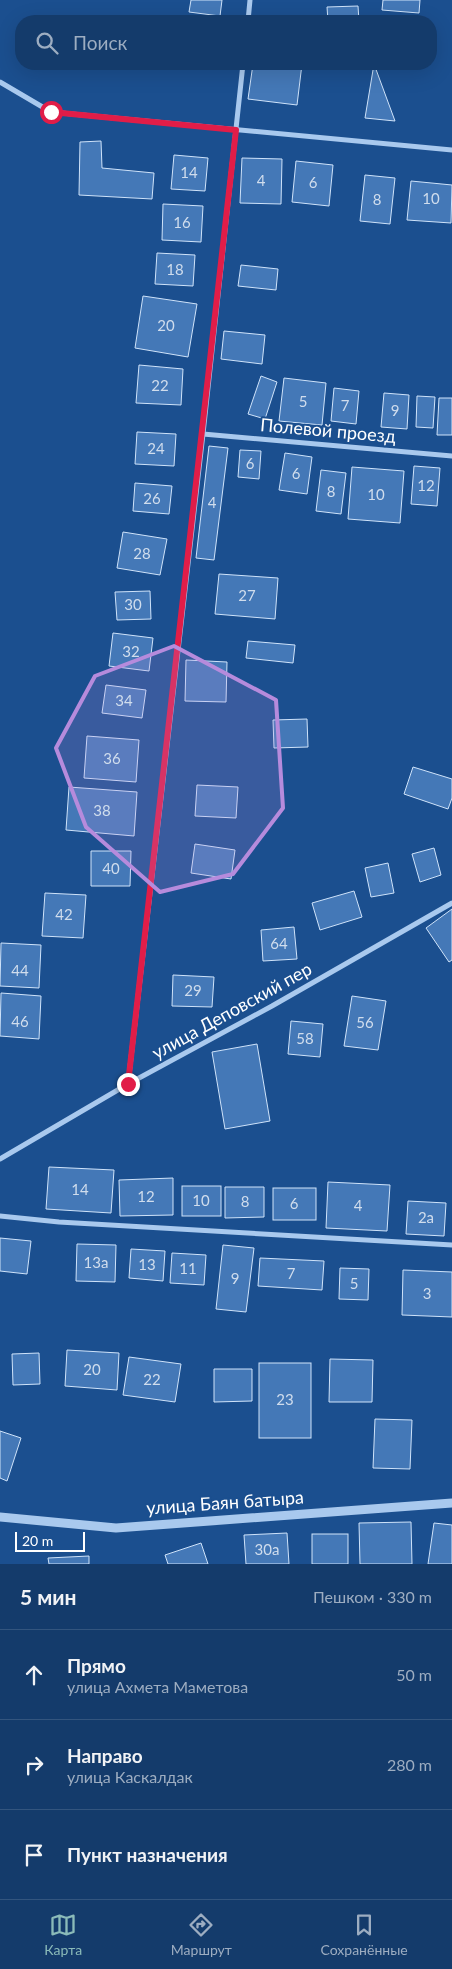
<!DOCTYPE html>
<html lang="ru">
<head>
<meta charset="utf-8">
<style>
  :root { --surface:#143b6b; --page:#1d4271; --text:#f1f3f6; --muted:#9dadc1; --line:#33557e; --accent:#8bbbb9 }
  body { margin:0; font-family:Lato,sans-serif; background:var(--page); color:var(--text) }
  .scale { position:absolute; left:15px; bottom:12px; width:70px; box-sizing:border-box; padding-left:5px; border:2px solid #fff; border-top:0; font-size:14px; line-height:18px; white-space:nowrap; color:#fff; -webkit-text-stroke:4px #1b4f8f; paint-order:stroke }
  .stop { position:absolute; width:15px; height:15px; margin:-11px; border:4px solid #e11d48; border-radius:50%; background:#fff }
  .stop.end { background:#e11d48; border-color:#fff; box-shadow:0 1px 5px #0008 }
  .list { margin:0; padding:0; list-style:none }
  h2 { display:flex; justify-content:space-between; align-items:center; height:65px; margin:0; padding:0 20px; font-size:21px }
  h2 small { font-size:16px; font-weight:400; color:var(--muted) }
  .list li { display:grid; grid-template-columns:32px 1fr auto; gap:15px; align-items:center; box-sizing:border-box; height:90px; padding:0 20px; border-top:1px solid var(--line) }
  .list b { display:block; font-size:19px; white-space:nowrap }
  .list p { margin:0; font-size:16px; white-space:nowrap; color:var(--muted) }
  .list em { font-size:16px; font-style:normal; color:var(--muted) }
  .icon { flex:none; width:28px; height:28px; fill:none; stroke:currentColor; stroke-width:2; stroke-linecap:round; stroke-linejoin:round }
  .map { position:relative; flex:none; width:452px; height:1564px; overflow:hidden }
  .search { position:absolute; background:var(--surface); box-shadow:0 5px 20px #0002; left:15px; right:15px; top:15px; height:55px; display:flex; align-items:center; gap:12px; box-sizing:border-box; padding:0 18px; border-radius:20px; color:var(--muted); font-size:19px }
  .sheet { height:335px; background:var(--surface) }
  nav { display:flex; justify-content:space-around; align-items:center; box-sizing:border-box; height:70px; border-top:1px solid var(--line); background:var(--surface); font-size:14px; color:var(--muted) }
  nav a { display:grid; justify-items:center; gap:2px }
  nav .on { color:var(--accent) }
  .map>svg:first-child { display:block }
</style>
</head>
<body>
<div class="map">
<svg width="452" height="1564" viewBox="0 0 452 1564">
  <rect width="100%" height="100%" fill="#1b4f8f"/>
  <g fill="#4478b7" stroke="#cfe3fa">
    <path d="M191,0H222L220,16L189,12Z"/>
    <path d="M383,0H420L419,13L382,10Z"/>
    <path d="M358,6L359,21H328L327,7Z"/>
    <path d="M253,64H302L297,105L248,99Z"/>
    <path d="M374,64L395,121L365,118Z"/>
    <path d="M101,141L102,168L154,173L152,199L79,195L80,142Z"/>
    <path d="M174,155L208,158L205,191L171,189Z"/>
    <path d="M242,158L282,159L281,204L240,203Z"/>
    <path d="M296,161L333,165L329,206L292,202Z"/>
    <path d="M365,175L395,178L390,224L360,221Z"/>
    <path d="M411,181L452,185L451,223L407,220Z"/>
    <path d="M163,204L203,206L201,242L162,240Z"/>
    <path d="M157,253L195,255L193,286L155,284Z"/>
    <path d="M241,265L278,269L276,290L238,286Z"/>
    <path d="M143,296L197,304L188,357L135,348Z"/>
    <path d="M224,331L265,335L262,364L221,359Z"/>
    <path d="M139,365L183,369L181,405L136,403Z"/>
    <path d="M261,376L277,382L265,419L248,414Z"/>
    <path d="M284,378L326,383L322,425L279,421Z"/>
    <path d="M334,388L359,391L356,424L331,421Z"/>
    <path d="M384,393L409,395L407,429L381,427Z"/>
    <path d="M417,396L435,397L433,428L416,427Z"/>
    <path d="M439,398H452V435H437Z"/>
    <path d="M137,432L176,434L174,466L135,464Z"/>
    <path d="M209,446L228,448L214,560L196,558Z"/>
    <path d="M240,450L261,451L259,479L238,477Z"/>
    <path d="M285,453L312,457L307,494L279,490Z"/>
    <path d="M414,466L440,468L437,506L411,504Z"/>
    <path d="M352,467L404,471L400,523L348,519Z"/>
    <path d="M321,470L346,473L341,514L316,511Z"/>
    <path d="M135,483L172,486L169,514L133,511Z"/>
    <path d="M123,532L167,539L160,575L117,568Z"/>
    <path d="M219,574L278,578L275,619L215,614Z"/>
    <path d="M150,591L151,619L117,620L115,592Z"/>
    <path d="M113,633L153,638L149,671L109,666Z"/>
    <path d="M248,641L295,645L293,663L246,658Z"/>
    <path d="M186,660L227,662L226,702L185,701Z"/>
    <path d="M106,685L146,690L142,718L102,713Z"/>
    <path d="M307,719L308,747L274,748L273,720Z"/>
    <path d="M87,736L139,740L136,782L84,778Z"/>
    <path d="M413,767L452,779V798L448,809L404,794Z"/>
    <path d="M197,785L238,787L236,818L195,816Z"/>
    <path d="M69,787L137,792L134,836L66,830Z"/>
    <path d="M195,844L235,850L231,879L191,873Z"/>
    <path d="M434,848L441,875L420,882L412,854Z"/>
    <path d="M91,851H131L130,886H91Z"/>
    <path d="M388,863L394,893L371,897L365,868Z"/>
    <path d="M354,891L362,917L320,930L312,903Z"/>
    <path d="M45,893L86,895L83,938L42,936Z"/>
    <path d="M452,909V960L449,962L426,928Z"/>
    <path d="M294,927L297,959L263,961L261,930Z"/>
    <path d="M1,943L41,945L39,988L0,986Z"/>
    <path d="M173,975L214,977L212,1007L172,1006Z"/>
    <path d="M1,993L41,996L39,1039L0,1036Z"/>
    <path d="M352,996L386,1001L378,1050L344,1046Z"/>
    <path d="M291,1021L323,1024L320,1057L288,1054Z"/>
    <path d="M257,1044L270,1121L225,1129L212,1052Z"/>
    <path d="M49,1167L114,1170L111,1213L46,1209Z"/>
    <path d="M173,1178V1215L120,1216L119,1180Z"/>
    <path d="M328,1182L390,1185L387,1231L326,1228Z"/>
    <rect x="182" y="1186" width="39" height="30"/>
    <path d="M225,1187H264V1217L225,1218Z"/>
    <rect x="273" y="1188" width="43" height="32"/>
    <path d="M408,1201L446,1203L444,1236L406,1234Z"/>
    <path d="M0,1238L31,1241L27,1274L0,1271Z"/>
    <path d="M77,1244L116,1245L115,1282L76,1281Z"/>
    <path d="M223,1245L254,1248L246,1312L216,1309Z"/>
    <path d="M131,1249L165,1251L163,1281L129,1278Z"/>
    <path d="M172,1253L206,1255L204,1285L170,1283Z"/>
    <path d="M260,1258L324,1261L322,1290L258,1286Z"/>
    <path d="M340,1268L369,1269L368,1300L339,1299Z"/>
    <path d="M403,1270L452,1272V1317L402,1315Z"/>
    <path d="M67,1350L119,1353L117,1390L65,1386Z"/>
    <path d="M39,1353L40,1384L13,1385L12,1354Z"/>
    <path d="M129,1357L181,1364L175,1402L123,1395Z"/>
    <path d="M330,1359L373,1360L372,1402H329Z"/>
    <rect x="259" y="1363" width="52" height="75"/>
    <path d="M214,1369H252V1401L214,1402Z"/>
    <path d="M375,1419L412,1420L410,1469L373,1468Z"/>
    <path d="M0,1431L21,1438L7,1481L0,1478Z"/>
    <path d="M411,1522L412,1564H360L359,1523Z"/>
    <path d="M434,1523L452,1525V1564H428Z"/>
    <path d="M287,1533L289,1564H246L244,1535Z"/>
    <rect x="312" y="1534" width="36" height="30"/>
    <path d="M201,1543L208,1564H168L165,1555Z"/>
    <path d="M89,1556V1564H49L48,1558Z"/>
  </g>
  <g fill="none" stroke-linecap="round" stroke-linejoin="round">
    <g stroke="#a9c9ee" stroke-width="5">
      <path d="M248,21L250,0"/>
      <path d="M0,82L51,112L452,150"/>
      <path d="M203,434L452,456"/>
      <path d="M128,1084L203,434L243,64"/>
      <path d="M0,1159L128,1084L272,1006L452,903"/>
      <path d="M0,1216L59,1222L452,1245"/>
    </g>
    <path stroke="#a9c9ee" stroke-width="9" d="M0,1517L116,1528L452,1503"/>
  </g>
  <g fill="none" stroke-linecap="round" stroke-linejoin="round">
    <path stroke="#e11d48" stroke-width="6" d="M51,112L236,130L128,1084"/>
  </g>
  <path fill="#b68bdc" fill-opacity="0.2" stroke="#b68bdc" stroke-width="4" stroke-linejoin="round" d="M174,646L276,700L283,808L233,874L160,892L86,827L56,748L95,676Z"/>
  <g text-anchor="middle" stroke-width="4" stroke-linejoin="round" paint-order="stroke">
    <g font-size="15" fill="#d0dded">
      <text x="189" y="178">14</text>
      <text x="261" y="186">4</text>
      <text x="313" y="188">6</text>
      <text x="431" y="204">10</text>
      <text x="377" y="205">8</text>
      <text x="182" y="228">16</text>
      <text x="175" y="275">18</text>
      <text x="166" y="331">20</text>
      <text x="160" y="391">22</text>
      <text x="303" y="407">5</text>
      <text x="345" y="411">7</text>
      <text x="395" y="416">9</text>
      <text x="156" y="454">24</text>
      <text x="250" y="469">6</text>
      <text x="296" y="479">6</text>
      <text x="426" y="491">12</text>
      <text x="331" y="497">8</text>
      <text x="376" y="500">10</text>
      <text x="152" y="504">26</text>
      <text x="212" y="508">4</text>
      <text x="142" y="559">28</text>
      <text x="247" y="601">27</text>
      <text x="133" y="610">30</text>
      <text x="131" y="657">32</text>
      <text x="124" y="706">34</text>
      <text x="112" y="764">36</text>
      <text x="102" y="816">38</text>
      <text x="111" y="874">40</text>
      <text x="64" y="920">42</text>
      <text x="279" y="949">64</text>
      <text x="20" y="976">44</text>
      <text x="193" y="996">29</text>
      <text x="20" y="1027">46</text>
      <text x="365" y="1028">56</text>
      <text x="305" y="1044">58</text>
      <text x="80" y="1195">14</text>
      <text x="146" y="1202">12</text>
      <text x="201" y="1206">10</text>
      <text x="245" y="1207">8</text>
      <text x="294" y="1209">6</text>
      <text x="358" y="1211">4</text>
      <text x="426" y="1223">2а</text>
      <text x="96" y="1268">13а</text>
      <text x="147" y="1270">13</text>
      <text x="188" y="1274">11</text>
      <text x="291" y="1279">7</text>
      <text x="235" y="1284">9</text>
      <text x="354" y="1289">5</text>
      <text x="427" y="1299">3</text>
      <text x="92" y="1375">20</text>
      <text x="152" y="1385">22</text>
      <text x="285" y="1405">23</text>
      <text x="267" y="1555">30а</text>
    </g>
    <g font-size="18" fill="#fff" stroke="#1b4f8f">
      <text transform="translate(328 431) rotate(5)" y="6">Полевой проезд</text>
      <text transform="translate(232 1011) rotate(-29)" y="6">улица Деповский пер</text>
      <text transform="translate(225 1503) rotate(-4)" y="6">улица Баян батыра</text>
    </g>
  </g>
</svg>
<div class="scale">20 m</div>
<div class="stop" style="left:51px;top:112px"></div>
<div class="stop end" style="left:128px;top:1084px"></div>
<div class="search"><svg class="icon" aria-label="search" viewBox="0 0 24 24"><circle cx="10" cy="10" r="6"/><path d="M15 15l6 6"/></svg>Поиск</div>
</div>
<section class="sheet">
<h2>5 мин<small>Пешком · 330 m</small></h2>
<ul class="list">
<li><svg class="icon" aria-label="ahead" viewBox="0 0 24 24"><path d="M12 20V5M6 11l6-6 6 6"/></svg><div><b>Прямо</b><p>улица Ахмета Маметова</p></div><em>50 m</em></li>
<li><svg class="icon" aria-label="right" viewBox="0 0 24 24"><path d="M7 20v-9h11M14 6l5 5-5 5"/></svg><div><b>Направо</b><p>улица Каскалдак</p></div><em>280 m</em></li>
<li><svg class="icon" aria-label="arrive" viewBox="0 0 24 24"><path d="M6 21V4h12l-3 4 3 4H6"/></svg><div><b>Пункт назначения</b></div></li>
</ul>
</section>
<nav>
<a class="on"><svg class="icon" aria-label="map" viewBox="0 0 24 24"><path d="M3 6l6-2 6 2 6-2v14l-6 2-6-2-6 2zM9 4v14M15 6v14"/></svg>Карта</a>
<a><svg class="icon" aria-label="directions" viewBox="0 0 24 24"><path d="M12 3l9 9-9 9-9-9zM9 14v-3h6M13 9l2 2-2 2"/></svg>Маршрут</a>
<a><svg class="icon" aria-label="saved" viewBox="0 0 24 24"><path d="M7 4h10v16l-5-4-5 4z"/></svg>Сохранённые</a>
</nav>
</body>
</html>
